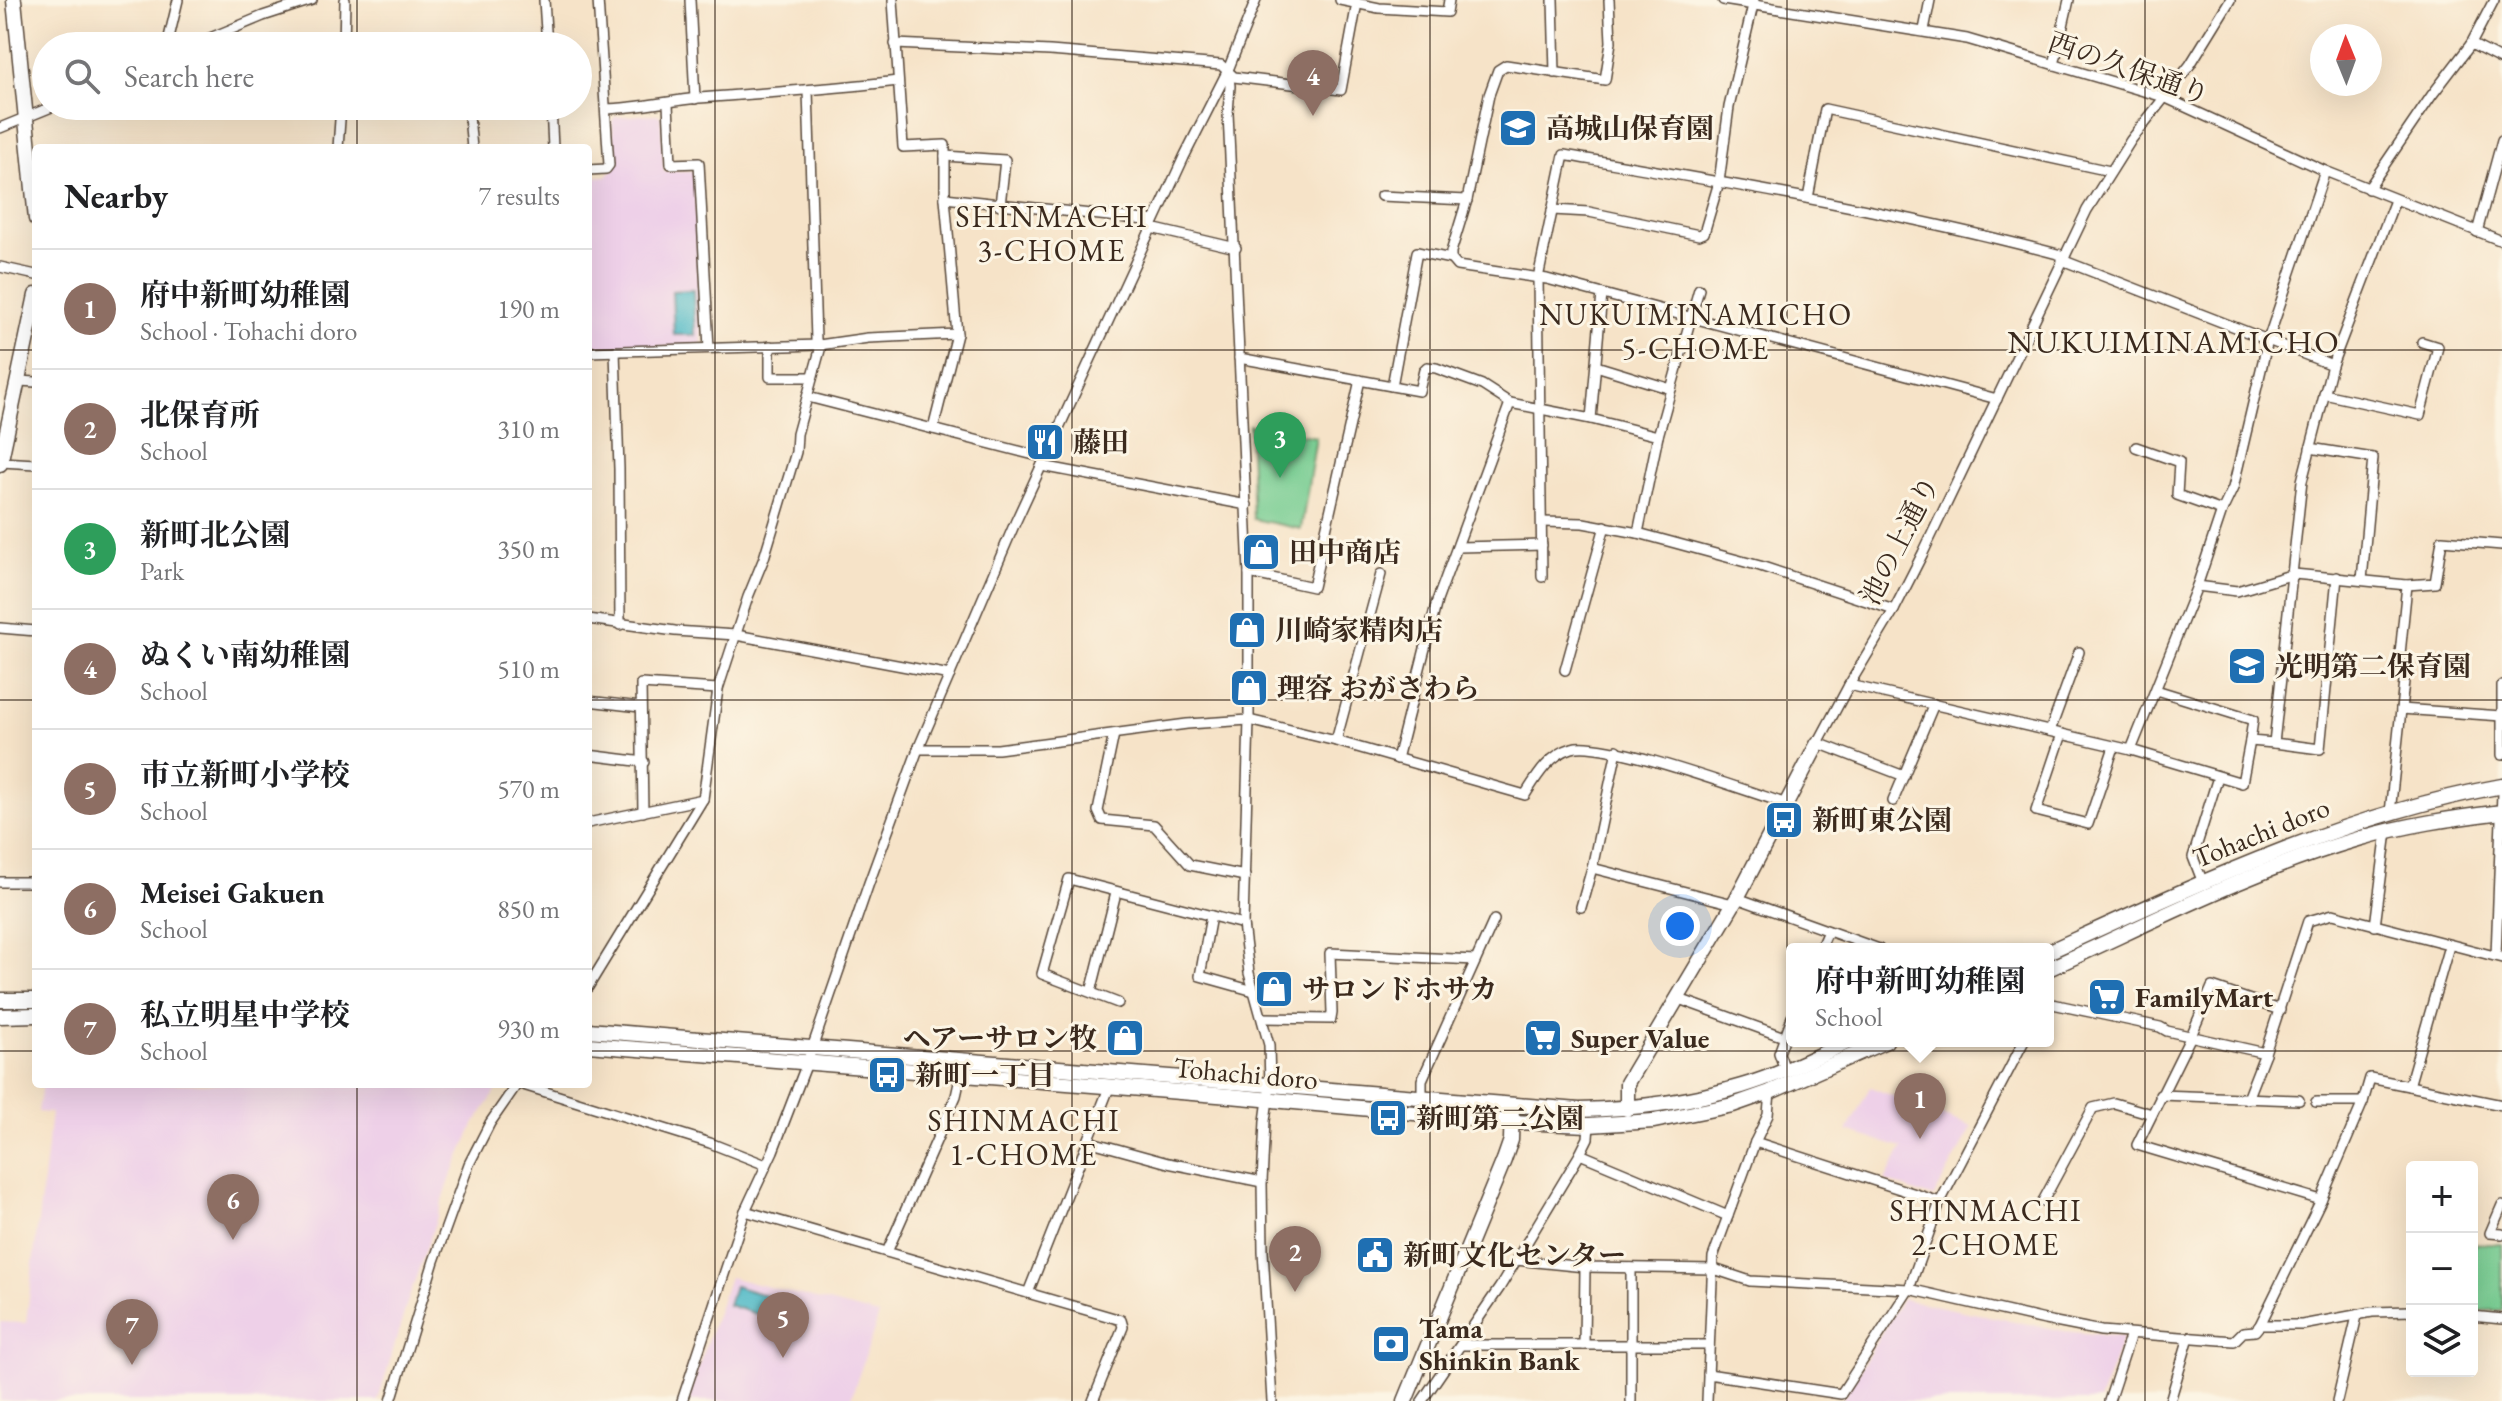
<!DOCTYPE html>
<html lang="en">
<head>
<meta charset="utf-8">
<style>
  :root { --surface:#fff; --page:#f6f6f6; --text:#202124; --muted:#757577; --line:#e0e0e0; --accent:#1a73e8 }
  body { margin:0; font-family:"EB Garamond","Noto Serif JP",serif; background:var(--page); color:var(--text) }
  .controls { position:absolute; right:24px; bottom:24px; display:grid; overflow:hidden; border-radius:8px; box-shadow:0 8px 32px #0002 }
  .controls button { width:72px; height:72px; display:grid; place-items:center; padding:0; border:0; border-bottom:2px solid var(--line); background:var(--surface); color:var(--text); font:40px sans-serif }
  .compass { position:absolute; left:2310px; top:24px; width:72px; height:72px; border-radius:50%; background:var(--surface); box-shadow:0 8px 32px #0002; rotate:359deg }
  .you { position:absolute; left:1680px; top:926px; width:28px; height:28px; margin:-20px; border:6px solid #fff; border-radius:50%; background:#1a73e8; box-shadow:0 0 0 12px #1a73e833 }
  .badge { display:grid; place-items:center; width:52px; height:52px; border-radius:50%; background:var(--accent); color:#fff; font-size:26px; font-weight:700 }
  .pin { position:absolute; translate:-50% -66px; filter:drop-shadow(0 2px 4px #0008) }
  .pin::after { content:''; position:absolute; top:42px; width:28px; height:24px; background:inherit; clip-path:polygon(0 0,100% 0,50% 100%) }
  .popup { position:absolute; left:1786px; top:943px; width:268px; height:104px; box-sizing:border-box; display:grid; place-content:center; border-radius:8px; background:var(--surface); filter:drop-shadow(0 2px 6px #0005); font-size:26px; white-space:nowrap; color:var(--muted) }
  .popup b { font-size:30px; color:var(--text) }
  .popup::after { content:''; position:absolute; left:50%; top:100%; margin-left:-16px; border:16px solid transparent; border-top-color:var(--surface) }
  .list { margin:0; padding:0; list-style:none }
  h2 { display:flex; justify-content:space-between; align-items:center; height:104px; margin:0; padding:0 32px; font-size:34px }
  h2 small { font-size:26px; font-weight:400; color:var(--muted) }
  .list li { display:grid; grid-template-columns:52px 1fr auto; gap:24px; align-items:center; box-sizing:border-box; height:120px; padding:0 32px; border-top:2px solid var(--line) }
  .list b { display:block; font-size:30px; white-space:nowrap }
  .list p { margin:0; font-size:26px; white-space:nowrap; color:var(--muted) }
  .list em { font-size:26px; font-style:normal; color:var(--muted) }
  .icon { flex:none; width:44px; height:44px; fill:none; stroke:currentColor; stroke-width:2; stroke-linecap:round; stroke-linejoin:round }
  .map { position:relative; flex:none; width:2502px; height:1401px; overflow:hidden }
  .search { position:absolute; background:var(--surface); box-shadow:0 8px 32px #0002; left:32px; top:32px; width:560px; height:88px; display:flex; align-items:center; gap:20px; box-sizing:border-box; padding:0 28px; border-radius:44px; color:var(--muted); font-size:30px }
  .panel { position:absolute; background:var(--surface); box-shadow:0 8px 32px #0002; left:32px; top:144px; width:560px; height:944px; border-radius:8px }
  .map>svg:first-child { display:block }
</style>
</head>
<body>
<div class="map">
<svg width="2502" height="1401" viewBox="0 0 2502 1401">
  <rect width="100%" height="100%" fill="#fcf5e5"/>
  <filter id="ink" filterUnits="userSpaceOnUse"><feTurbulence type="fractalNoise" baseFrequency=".0125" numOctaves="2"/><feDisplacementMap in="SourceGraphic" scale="16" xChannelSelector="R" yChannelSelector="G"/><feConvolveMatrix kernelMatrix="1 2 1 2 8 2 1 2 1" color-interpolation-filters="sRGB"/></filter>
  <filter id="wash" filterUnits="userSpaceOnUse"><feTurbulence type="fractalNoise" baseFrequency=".006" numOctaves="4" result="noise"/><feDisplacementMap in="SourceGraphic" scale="32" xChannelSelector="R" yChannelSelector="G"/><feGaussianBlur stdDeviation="1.8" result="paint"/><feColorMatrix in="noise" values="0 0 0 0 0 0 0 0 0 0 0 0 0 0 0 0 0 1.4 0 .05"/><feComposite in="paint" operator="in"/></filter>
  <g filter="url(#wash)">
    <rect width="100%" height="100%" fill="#f6e3c8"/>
    <g fill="#eed0e8">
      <path d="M657,114L661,117L664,171L694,172L702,341L701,346L588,348V177L607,176L615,167L612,121L615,117Z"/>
      <path d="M42,1084H501L475,1123L451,1177L407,1303L378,1401H0V1322L26,1323L51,1113L38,1112Z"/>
      <path d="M1870,1087L1972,1127L1933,1198L1885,1181L1902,1148L1847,1131Z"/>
      <path d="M729,1277L879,1315L850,1401H687Z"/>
      <path d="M1902,1299L2064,1331L2123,1337L2099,1401H1841Z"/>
    </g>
    <g fill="#76cc91" stroke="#587b58" stroke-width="2">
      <path d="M1249,425L1316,437L1301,529L1253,519Z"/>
      <path d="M2474,1244H2502V1310L2474,1311Z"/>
    </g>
    <g fill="#4ab7c6" stroke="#427072" stroke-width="2">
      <path d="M693,290L695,335H674L672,291Z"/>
      <path d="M734,1286L775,1298L769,1318L728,1305Z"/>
    </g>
  </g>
  <g filter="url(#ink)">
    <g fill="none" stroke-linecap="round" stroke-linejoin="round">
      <defs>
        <g id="street">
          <path d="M544,0L547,46"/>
          <path d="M690,0L695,99"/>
          <path d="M893,0L903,147L945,145V198L957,334L933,429"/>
          <path d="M1340,0L1379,8L1447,12L1449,0"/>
          <path d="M1553,0L1555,73"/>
          <path d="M1609,0L1611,42L1605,80L1506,65L1498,70L1489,95L1467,200L1451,252V259L1457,266L1547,279L1997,399"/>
          <path d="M1723,0L1967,39L2164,97L2325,171L2502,241"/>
          <path d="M1924,30L1930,0"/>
          <path d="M895,44L1050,51L1221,65L1234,77L1341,90L1357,3"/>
          <path d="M2471,44L2502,60"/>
          <path d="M167,46L178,0"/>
          <path d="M191,46L263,16L312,0"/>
          <path d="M344,46L345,0"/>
          <path d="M2054,65L2069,0"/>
          <path d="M1228,70L1230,86L1228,113L1249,573V720L1243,924L1249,973L1269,1045L1270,1085L1265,1121L1262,1182L1263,1251L1272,1401"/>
          <path d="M668,104L671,164L699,163L709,348"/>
          <path d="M468,106L472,148"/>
          <path d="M551,106L553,148"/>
          <path d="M606,109C637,108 668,101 699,98C765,93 831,89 898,81"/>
          <path d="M0,128L54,106"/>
          <path d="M338,148L341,106"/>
          <path d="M945,156L1005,160L1000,205"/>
          <path d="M588,170L606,169L609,165L598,0"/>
          <path d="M2368,189L2432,95L2471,44L2494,0"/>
          <path d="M1381,196L1467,200"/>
          <path d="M945,198L1154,221"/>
          <path d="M1808,198L1825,109L2110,171"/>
          <path d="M1552,210L1589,212L1699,235L1704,233L1719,182L1729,107L1754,1"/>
          <path d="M1151,228L1236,248"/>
          <path d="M2477,232L2502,140"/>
          <path d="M2062,260L2332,365"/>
          <path d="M0,267L36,275"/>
          <path d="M1699,289L1658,436L1638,533L1760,566L1894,610"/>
          <path d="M770,346V377H812"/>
          <path d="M615,351L619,469L620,625"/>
          <path d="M588,352L819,345L868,338L957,334"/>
          <path d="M1239,358L1419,391L1424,370L1427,367L1436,368L1482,385L1510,403L1591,419L1658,436"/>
          <path d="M1596,366L1671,389"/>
          <path d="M19,381L36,382"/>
          <path d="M1392,386L1417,252L1451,259"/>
          <path d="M2324,394L2420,415L2438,347L2422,342"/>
          <path d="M808,397L1046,458"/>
          <path d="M1591,419L1602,294"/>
          <path d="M2136,447L2179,462L2177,495L2222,511"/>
          <path d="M2310,448L2373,458L2362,580"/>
          <path d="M1,462L36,464"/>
          <path d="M1042,466L1247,505"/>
          <path d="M1542,522L1583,523L1638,533"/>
          <path d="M1458,547L1542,545"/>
          <path d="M1249,573L1313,587L1360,380"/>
          <path d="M1542,577L1538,278L1564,155C1732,184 1900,212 2065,256"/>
          <path d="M2337,577L2320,749L2274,743L2302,481L2332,365L2395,200"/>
          <path d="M2407,585L2435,583L2442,540L2502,545"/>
          <path d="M2197,586L2222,511L2233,488L2268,340L2325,171"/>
          <path d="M588,619L675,631L736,635L950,675"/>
          <path d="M0,628L36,631"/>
          <path d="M1565,670L1605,526"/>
          <path d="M1849,685L2131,750L2242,783L2250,741"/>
          <path d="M2502,686V755"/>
          <path d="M2156,690L2253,720L2250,741L2274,743"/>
          <path d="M588,701L640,707"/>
          <path d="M2401,709L2502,716"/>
          <path d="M2050,731L2079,652"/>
          <path d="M1114,734L1098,811L1102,820L1154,825L1190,865L1245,876"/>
          <path d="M2062,734L2036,811L2088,824L2114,747"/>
          <path d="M1336,741L1381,574"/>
          <path d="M918,749H998L1187,724L1249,720L1336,741L1525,795C1537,776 1549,755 1572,748C1602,738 1749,792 1787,804"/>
          <path d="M2131,750L2197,586L2237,591L2294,574L2407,585L2399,664L2405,672L2390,813"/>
          <path d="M588,755L644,762"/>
          <path d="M1397,759L1437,601L1510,403"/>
          <path d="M1904,776L1818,743L1849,685L1894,610L1923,553L2087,210L2131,140L2190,65L2230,0"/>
          <path d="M1893,801L1934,704"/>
          <path d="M643,812L641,684L718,689"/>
          <path d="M588,823L703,799"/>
          <path d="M1592,868L1733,904"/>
          <path d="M0,882H36"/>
          <path d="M2203,883L2193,857L2218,777"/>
          <path d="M1737,898L1879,949"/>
          <path d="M1581,907L1592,868L1617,750"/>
          <path d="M1211,916L1200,976L1254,991"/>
          <path d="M2375,926L2387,831"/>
          <path d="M1820,949L1828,931"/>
          <path d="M2496,956L2502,793"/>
          <path d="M588,987L703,799L718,689L748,597L764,558L796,452L797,434L820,350L816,340L808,91"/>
          <path d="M1091,992L1116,893"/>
          <path d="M1679,999L1784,1037"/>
          <path d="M1118,1003L1042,974L1069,879L1243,924"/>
          <path d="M2048,1003L2160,1027L2167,1031L2265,1053L2308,921L2333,914L2502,958"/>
          <path d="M2280,1010L2212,987L2191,1036L2137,1145L2321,1200"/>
          <path d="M1263,1018L1331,1019L1332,1013L1330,953L1475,960"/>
          <path d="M1785,1070L1779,1053L1792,1017"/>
          <path d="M520,1084L710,1143L766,1165"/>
          <path d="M2409,1086L2449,946"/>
          <path d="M2160,1095L2299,1100"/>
          <path d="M1422,1099V1080L1494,920"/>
          <path d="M2247,1099L2265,1053"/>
          <path d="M2316,1102H2363"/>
          <path d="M1088,1141L1168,1163L1262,1182"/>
          <path d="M1755,1142L1940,1202"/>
          <path d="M1580,1154L1728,1216"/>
          <path d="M2043,1201L2093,1108L2114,1103L2152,1114"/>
          <path d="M2502,1205L2490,1233L2502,1234"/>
          <path d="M745,1211L1121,1320L1123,1327L1093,1401"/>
          <path d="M887,1252L956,1096L961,1074"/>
          <path d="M1516,1260L1585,1267L1714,1269L1750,1281L1909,1289L2045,1320L2101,1331L2234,1341L2243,1332L2255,1331L2260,1325L2321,1200L2363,1102L2370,1078L2502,1105"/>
          <path d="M1631,1268V1401"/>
          <path d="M1028,1293L1109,1088"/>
          <path d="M2472,1316L2502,1319"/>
          <path d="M2260,1325H2302L2372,1312L2412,1311"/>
          <path d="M1461,1345H1709"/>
          <path d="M1584,1345L1585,1267"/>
          <path d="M1708,1374L1841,1394L1909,1289L1940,1202L2024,1041"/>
          <path d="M391,1401L434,1261L469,1164L490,1123L517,1084"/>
          <path d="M682,1401L745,1211L773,1151L807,1063L869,883L918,749L1015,523L1184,157L1228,70L1256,0"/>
          <path d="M1422,1401L1500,1287L1580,1154L1588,1138L1589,1125"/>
          <path d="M1707,1401L1713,1257L1755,1142L1768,1115L1770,1092"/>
          <path d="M2109,1401L2131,1334"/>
          <path d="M2170,1401L2189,1337"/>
          <path d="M2337,1401L2357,1316"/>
        </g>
        <g id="secondary">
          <path d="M14,0L36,219"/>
          <path d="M0,464L36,295"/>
          <path d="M1627,1109V1083L1737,898L1818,743"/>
          <path d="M1405,1401L1504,1160L1511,1140L1512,1105"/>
        </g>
        <g id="primary">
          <path d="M2048,952C2195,885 2342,815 2502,786"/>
          <path d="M2048,969C2150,923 2251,870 2358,839C2405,825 2453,818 2502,812"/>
          <path d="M0,1000H36"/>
          <path d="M0,1016L36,1015"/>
          <path d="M588,1030L1579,1110C1635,1109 1689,1102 1742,1086C1779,1075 1815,1057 1850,1041"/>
          <path d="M588,1045L1230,1096L1512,1122L1589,1125L1654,1121L1733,1105L1770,1092L1886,1041"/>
        </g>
      </defs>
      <use href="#street" stroke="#574638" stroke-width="12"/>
      <use href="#secondary" stroke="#574638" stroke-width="17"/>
      <use href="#primary" stroke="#574638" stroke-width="17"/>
      <use href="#street" stroke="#fff" stroke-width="9"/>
      <use href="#secondary" stroke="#fff" stroke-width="14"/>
      <use href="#primary" stroke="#fff" stroke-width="14"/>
    </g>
  </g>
  <path fill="none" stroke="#3b2a1e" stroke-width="2" stroke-opacity="0.55" d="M357,0V46M715,0V1401M1072,0V1401M1430,0V1401M1787,0V1401M2145,0V1401M357,106V148M0,350H36M588,350H2502M0,700H36M588,700H2502M0,1051H36M588,1051H2502M357,1084V1401"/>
  <defs>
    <symbol id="school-square" viewBox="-11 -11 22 22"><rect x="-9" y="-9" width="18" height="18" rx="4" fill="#1f6fb2" stroke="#fcf5e5"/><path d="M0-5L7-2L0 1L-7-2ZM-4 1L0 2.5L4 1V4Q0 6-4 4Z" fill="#fff"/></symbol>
    <symbol id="restaurant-square" viewBox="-11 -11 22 22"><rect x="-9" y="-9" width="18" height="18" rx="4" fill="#1f6fb2" stroke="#fcf5e5"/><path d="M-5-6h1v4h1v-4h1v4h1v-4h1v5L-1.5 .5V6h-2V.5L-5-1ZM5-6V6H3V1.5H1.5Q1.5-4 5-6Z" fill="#fff"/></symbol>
    <symbol id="shop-square" viewBox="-11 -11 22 22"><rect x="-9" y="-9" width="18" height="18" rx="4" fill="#1f6fb2" stroke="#fcf5e5"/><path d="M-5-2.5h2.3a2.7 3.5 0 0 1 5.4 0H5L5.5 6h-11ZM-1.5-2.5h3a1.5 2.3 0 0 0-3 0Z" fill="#fff"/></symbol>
    <symbol id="bus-square" viewBox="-11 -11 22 22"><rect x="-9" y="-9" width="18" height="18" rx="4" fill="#1f6fb2" stroke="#fcf5e5"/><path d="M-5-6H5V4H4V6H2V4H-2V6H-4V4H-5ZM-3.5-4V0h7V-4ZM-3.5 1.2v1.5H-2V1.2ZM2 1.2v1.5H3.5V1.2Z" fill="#fff"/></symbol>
    <symbol id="supermarket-square" viewBox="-11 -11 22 22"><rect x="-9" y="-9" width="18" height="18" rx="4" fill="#1f6fb2" stroke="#fcf5e5"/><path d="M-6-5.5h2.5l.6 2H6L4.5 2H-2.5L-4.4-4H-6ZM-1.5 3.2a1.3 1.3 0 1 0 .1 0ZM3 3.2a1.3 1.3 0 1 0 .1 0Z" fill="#fff"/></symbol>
    <symbol id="civic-square" viewBox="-11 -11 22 22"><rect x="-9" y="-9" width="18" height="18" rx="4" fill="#1f6fb2" stroke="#fcf5e5"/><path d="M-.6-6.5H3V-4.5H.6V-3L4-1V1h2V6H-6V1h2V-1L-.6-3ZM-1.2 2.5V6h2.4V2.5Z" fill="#fff"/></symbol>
    <symbol id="bank-square" viewBox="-11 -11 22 22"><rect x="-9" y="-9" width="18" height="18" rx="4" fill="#1f6fb2" stroke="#fcf5e5"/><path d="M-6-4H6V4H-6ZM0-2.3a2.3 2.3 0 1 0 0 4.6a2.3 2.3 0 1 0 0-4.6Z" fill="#fff"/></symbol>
  </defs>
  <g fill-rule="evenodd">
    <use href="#school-square" x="1496" y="106" width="44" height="44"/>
    <use href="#restaurant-square" x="1023" y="420" width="44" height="44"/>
    <use href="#shop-square" x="1239" y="530" width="44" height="44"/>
    <use href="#shop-square" x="1225" y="608" width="44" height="44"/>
    <use href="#school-square" x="2225" y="644" width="44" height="44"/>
    <use href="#shop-square" x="1227" y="666" width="44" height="44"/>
    <use href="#bus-square" x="1762" y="798" width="44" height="44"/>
    <use href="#shop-square" x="1252" y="967" width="44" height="44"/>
    <use href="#supermarket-square" x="2085" y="975" width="44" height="44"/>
    <use href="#shop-square" x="1103" y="1016" width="44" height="44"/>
    <use href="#supermarket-square" x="1521" y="1016" width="44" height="44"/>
    <use href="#bus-square" x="865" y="1053" width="44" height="44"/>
    <use href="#bus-square" x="1366" y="1096" width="44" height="44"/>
    <use href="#civic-square" x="1353" y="1233" width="44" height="44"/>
    <use href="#bank-square" x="1369" y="1322" width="44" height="44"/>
  </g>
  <g text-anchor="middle" stroke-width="6" stroke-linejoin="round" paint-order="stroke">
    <g font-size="28" fill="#3b2a1e" stroke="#fcf5e5">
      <text transform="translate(2129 68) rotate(19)" y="10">西の久保通り</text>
      <text transform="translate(1899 540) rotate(-63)" y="10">池の上通り</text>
      <text transform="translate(2261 832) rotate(-22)" y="10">Tohachi doro</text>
      <text transform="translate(1246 1073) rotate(5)" y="10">Tohachi doro</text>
    </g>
    <g font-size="28" font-weight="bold" fill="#3b2a1e" stroke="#fcf5e5" text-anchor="start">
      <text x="1546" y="138">高城山保育園</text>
      <text x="1073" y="452">藤田</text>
      <text x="1289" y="562">田中商店</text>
      <text x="1275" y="640">川崎家精肉店</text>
      <text x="2275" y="676">光明第二保育園</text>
      <text x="1277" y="698">理容 おがさわら</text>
      <text x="1812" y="830">新町東公園</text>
      <text x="1302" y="999">サロンドホサカ</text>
      <text x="2135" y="1007">FamilyMart</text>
      <text x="1097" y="1048" text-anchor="end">ヘアーサロン牧</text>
      <text x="1571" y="1048">Super Value</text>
      <text x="915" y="1085">新町一丁目</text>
      <text x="1416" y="1128">新町第二公園</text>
      <text x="1403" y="1265">新町文化センター</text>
      <text x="1419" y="1338">Tama<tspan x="1419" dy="32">Shinkin Bank</tspan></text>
    </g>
    <g font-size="30" letter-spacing="2" fill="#3b2a1e" stroke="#fcf5e5">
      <text x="1052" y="227">SHINMACHI<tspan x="1052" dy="34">3-CHOME</tspan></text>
      <text x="1696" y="325">NUKUIMINAMICHO<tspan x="1696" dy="34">5-CHOME</tspan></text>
      <text x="1024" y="1131">SHINMACHI<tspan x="1024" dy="34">1-CHOME</tspan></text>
      <text x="1986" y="1221">SHINMACHI<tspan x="1986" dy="34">2-CHOME</tspan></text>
    </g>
    <g font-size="32" letter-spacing="2" fill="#3b2a1e" stroke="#fcf5e5">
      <text x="2174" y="353">NUKUIMINAMICHO</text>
    </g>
  </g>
</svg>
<div class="controls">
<button>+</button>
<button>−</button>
<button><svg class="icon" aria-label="layers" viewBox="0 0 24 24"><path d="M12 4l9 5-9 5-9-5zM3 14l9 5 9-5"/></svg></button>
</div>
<svg class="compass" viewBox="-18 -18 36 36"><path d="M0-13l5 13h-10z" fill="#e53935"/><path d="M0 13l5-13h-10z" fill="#757577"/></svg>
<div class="you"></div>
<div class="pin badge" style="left:1920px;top:1139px;background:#8d6e63">1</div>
<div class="popup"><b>府中新町幼稚園</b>School</div>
<div class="pin badge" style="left:1295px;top:1292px;background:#8d6e63">2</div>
<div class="pin badge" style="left:1280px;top:478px;background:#2e9e5b">3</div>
<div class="pin badge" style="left:1313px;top:116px;background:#8d6e63">4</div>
<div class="pin badge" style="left:783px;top:1358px;background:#8d6e63">5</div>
<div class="pin badge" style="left:233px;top:1240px;background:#8d6e63">6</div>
<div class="pin badge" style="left:132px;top:1365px;background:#8d6e63">7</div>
<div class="search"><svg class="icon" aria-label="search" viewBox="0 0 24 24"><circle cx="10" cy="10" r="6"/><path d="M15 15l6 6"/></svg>Search here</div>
<section class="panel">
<h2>Nearby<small>7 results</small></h2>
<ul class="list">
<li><span class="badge" style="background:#8d6e63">1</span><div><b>府中新町幼稚園</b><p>School · Tohachi doro</p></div><em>190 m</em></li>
<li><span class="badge" style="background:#8d6e63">2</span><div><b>北保育所</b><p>School</p></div><em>310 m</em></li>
<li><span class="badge" style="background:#2e9e5b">3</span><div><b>新町北公園</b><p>Park</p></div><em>350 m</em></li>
<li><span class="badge" style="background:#8d6e63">4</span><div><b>ぬくい南幼稚園</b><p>School</p></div><em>510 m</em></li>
<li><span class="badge" style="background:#8d6e63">5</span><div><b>市立新町小学校</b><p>School</p></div><em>570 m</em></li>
<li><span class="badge" style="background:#8d6e63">6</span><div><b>Meisei Gakuen</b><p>School</p></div><em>850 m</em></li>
<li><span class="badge" style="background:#8d6e63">7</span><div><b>私立明星中学校</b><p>School</p></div><em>930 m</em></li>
</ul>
</section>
</div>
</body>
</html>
